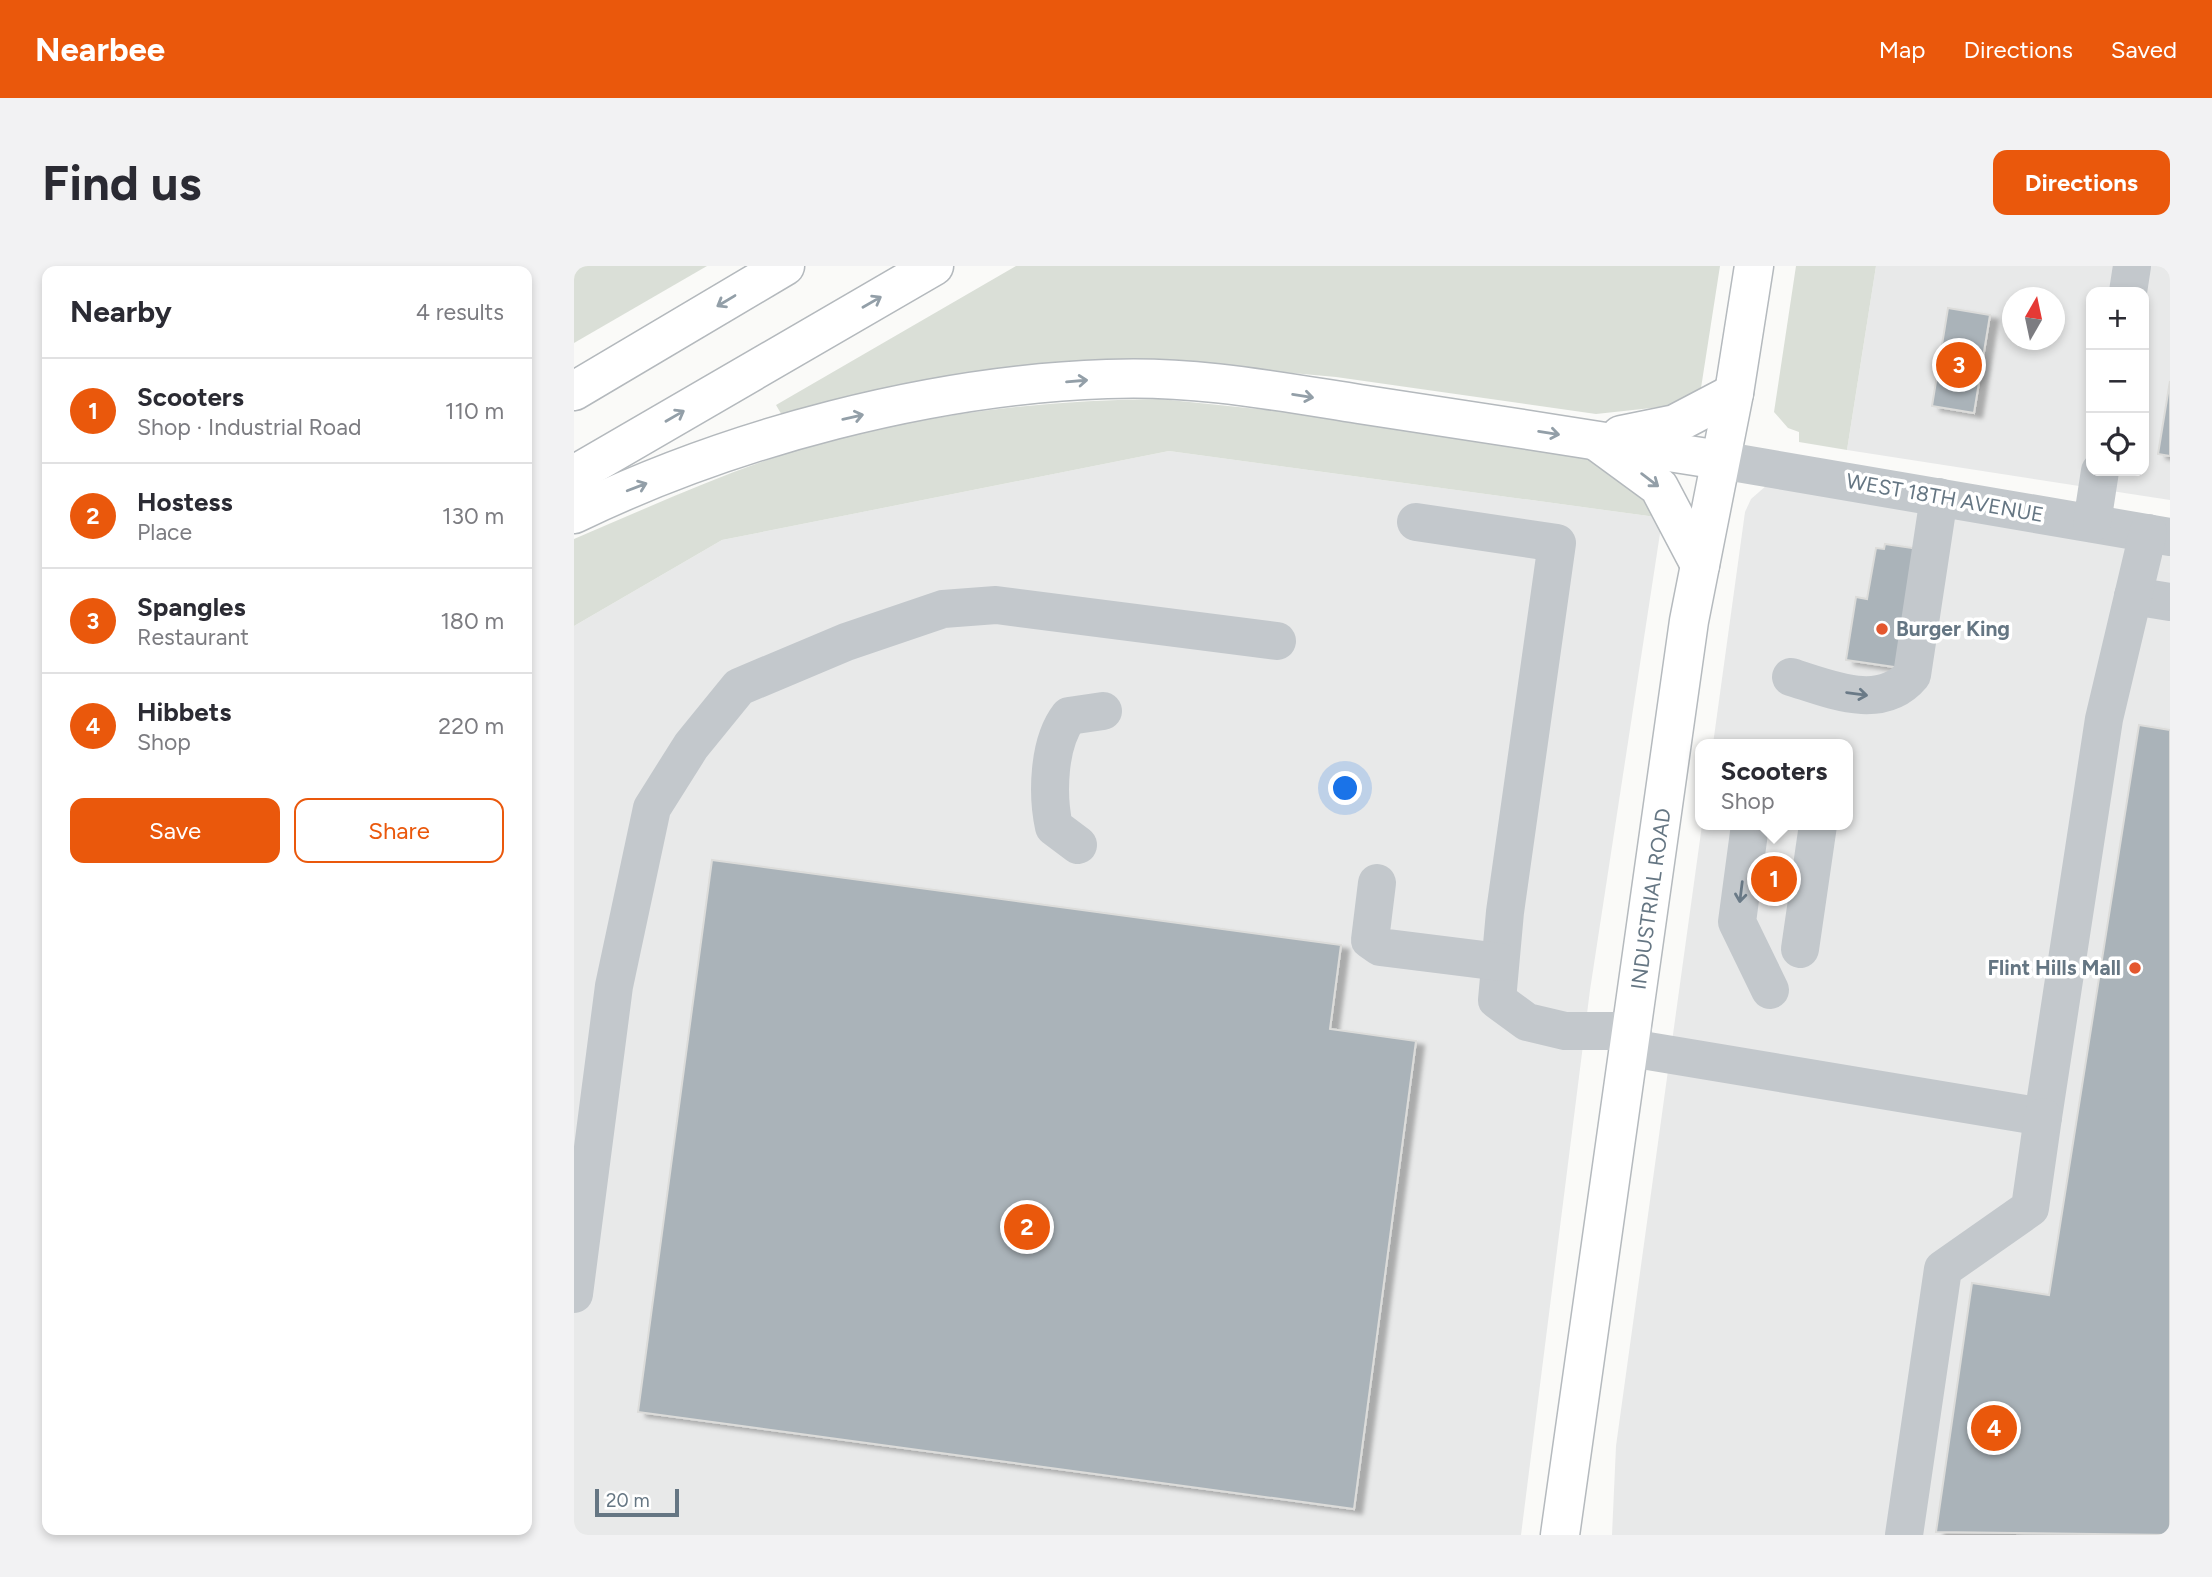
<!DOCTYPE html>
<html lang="en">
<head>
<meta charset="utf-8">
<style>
  :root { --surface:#fff; --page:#f2f2f3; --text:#2b2b33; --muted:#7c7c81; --line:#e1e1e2; --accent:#ea580c }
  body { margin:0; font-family:Figtree,sans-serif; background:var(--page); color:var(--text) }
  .controls { position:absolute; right:21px; top:21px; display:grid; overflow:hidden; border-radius:14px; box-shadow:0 4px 10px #0003 }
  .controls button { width:63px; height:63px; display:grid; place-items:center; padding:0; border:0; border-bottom:2px solid var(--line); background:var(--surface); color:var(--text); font:35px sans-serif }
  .compass { position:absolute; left:1428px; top:21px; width:63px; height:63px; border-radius:50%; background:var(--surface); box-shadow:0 4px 10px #0003; rotate:9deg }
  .scale { position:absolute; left:21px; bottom:18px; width:84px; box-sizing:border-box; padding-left:7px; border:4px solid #657683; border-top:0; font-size:19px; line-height:24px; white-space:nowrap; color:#657683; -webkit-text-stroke:5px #fff; paint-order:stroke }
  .you { position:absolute; left:772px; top:523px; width:24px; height:24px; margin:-18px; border:5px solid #fff; border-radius:50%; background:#1a73e8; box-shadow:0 0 0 10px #1a73e833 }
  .badge { display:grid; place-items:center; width:46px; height:46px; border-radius:50%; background:var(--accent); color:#fff; font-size:23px; font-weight:700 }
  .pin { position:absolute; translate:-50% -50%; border:4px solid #fff; box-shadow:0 2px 7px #0006 }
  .popup { position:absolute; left:1121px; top:473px; width:158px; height:91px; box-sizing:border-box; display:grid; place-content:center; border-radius:14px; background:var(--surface); filter:drop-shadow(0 2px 5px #0005); font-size:23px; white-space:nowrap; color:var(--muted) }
  .popup b { font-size:26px; color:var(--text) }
  .popup::after { content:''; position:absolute; left:50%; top:100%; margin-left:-14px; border:14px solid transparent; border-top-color:var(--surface) }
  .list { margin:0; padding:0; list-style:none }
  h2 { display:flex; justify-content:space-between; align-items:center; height:91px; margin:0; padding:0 28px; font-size:30px }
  h2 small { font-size:23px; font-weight:400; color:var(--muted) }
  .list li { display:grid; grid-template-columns:46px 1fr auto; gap:21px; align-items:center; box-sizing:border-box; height:105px; padding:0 28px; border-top:2px solid var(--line) }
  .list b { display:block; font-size:26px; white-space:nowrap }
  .list p { margin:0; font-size:23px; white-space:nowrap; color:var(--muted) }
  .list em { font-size:23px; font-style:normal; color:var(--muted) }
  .actions { display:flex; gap:14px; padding:21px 28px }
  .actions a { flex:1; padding:16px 0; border:2px solid var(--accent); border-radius:14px; text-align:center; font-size:24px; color:var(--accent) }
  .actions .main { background:var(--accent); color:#fff }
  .icon { flex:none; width:38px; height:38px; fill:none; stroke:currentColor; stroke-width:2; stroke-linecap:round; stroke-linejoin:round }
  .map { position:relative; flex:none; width:1596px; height:1269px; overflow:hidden; border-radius:14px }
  header { display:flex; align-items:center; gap:42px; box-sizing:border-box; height:98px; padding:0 35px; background:var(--accent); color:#fff }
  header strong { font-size:33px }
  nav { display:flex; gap:38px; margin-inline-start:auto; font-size:24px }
  .intro { display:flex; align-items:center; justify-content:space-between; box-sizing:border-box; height:168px; padding:0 42px }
  h1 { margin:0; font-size:49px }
  .button { padding:18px 32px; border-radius:14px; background:var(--accent); color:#fff; font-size:24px; font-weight:700 }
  main { display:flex; gap:42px; padding:0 42px }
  aside { flex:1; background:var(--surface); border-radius:14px; box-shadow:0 4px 10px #0003 }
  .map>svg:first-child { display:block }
</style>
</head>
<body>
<header>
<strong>Nearbee</strong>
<nav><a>Map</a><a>Directions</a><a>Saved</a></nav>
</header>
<div class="intro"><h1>Find us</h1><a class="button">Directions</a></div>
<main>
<aside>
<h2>Nearby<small>4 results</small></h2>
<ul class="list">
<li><span class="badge">1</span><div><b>Scooters</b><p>Shop · Industrial Road</p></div><em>110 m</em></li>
<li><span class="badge">2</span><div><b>Hostess</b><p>Place</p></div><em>130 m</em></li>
<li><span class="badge">3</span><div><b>Spangles</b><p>Restaurant</p></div><em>180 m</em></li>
<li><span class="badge">4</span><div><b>Hibbets</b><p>Shop</p></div><em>220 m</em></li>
</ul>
<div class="actions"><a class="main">Save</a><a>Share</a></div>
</aside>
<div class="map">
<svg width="1596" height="1269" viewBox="0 0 1596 1269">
  <defs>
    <filter id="shadow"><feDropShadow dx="8" dy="4.5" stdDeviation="2" flood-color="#0004"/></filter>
  </defs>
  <rect width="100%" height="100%" fill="#fafaf8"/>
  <g fill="#e8e9e9" fill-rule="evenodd">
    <path d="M1302,0H1596V234L1273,184ZM1517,26H1570V205H1517ZM1438,32H1480V74H1438Z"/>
    <path d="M595,185L1082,251L1087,261L1016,724L947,1269H0V360L148,274Z"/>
    <path d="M1193,219L1596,277V1269H1038L1042,1180L1128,559H1274V478H1139L1171,246L1177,233Z"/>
  </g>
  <g fill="#dadfd7">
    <path d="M0,0H133L0,77Z"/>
    <path d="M442,0H1146L1127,122L1116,133L1096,140L1022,148L762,111L640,100L209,151L202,139Z"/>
    <path d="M1222,0H1302L1273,184L1225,176V166L1214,162L1200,146Z"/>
    <path d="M586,133L763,151L1017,190L1049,202L1082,251L595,185L148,274L0,360V273C73,242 147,208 223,184C340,149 464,134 586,133Z"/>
  </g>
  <g fill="#aab3b9" stroke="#dcdcda" stroke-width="2" filter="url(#shadow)">
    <path d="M1374,42L1416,49L1400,147L1358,140Z"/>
    <path d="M1596,115V190L1584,188Z"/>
    <path d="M1311,278L1352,284L1334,403L1272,394L1282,331L1293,333L1302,282L1310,283Z"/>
    <path d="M1565,459L1596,464V1269L1362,1266L1398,1017L1475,1029Z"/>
    <path d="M138,594L767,679L756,763L842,775L780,1243L64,1146Z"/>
  </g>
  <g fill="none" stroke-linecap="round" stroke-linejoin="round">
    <defs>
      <path id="major" d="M986,1269L1115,355L1160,127L1180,0"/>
      <g id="highway">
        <path d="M0,125L211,0"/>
        <path d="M1047,169L1101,158L1160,127"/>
        <path d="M1025,177L1085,221L1126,299"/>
        <path d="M0,209L360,0"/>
        <path d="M0,248C159,171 357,119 533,113C618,109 702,125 785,138C905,156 1026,175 1146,194"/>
      </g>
    </defs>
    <use href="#major" stroke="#b5babe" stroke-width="41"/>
    <use href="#highway" stroke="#b4b9bd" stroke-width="41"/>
    <g stroke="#c3c8cc" stroke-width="38">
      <path d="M1554,26L1558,0"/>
      <path d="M1146,194L1596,271"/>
      <path d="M842,256L983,277L931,646L923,734L953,756L991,765H1059"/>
      <path d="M1518,257L1526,205"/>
      <path d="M1559,330L1596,336"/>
      <path d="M1217,411C1256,423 1307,446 1338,409L1365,231"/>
      <path d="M1176,559L1163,656L1196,724"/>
      <path d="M504,579L480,561C473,529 474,477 495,450L529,445"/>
      <path d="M803,617L796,674L806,681L926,696"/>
      <path d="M1226,683L1244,559"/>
      <path d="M1056,782L1469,851L1530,453L1574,267"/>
      <path d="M0,1028L40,720L78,542L117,480L165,421L272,376L369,343L422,339L703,375"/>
      <path d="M1330,1269L1369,1003L1456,942L1469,851"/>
    </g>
    <use href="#major" stroke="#fff" stroke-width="38"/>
    <use href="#highway" stroke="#fff" stroke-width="38"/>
  </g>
  <defs><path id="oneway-shaft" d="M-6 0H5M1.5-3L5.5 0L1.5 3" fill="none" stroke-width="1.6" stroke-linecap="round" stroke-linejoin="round" transform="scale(1.75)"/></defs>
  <g stroke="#939fa8">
    <use href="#oneway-shaft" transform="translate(152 35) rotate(149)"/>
    <use href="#oneway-shaft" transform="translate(298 36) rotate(-30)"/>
    <use href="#oneway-shaft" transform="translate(503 115) rotate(-5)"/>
    <use href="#oneway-shaft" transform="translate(729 130) rotate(9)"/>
    <use href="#oneway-shaft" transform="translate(101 150) rotate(-30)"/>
    <use href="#oneway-shaft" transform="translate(279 151) rotate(-13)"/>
    <use href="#oneway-shaft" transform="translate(975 167) rotate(9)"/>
    <use href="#oneway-shaft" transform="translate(1076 214) rotate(37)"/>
    <use href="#oneway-shaft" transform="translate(63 221) rotate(-21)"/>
  </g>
  <g stroke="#6a7a87">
    <use href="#oneway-shaft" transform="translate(1283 428) rotate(8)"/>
    <use href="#oneway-shaft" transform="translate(1167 626) rotate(97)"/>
  </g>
  <g fill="#e4572e" stroke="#fff" stroke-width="2.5">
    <circle cx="1308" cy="363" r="7"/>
    <circle cx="1561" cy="702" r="7"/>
  </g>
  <g text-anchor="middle" stroke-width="7" stroke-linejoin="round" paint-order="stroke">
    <g font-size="21" fill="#657683" stroke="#fff">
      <text transform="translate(1371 232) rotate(10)" y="7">WEST 18TH AVENUE</text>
      <text transform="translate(1077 633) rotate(-82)" y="7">INDUSTRIAL ROAD</text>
    </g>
    <g font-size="21" font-weight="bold" fill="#657683" stroke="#fff" text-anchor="start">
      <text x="1322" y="370">Burger King</text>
      <text x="1547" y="709" text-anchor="end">Flint Hills Mall</text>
    </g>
  </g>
</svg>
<div class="controls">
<button>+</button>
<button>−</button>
<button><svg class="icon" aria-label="locate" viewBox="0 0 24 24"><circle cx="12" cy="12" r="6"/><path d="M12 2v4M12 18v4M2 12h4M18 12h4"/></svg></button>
</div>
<svg class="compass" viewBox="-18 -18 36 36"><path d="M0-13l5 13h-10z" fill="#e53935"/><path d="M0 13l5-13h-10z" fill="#7c7c81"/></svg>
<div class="scale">20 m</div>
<div class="you"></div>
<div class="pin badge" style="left:1200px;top:613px">1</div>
<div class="popup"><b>Scooters</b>Shop</div>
<div class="pin badge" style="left:453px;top:961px">2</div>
<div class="pin badge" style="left:1385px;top:99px">3</div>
<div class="pin badge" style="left:1420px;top:1162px">4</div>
</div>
</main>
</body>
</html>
